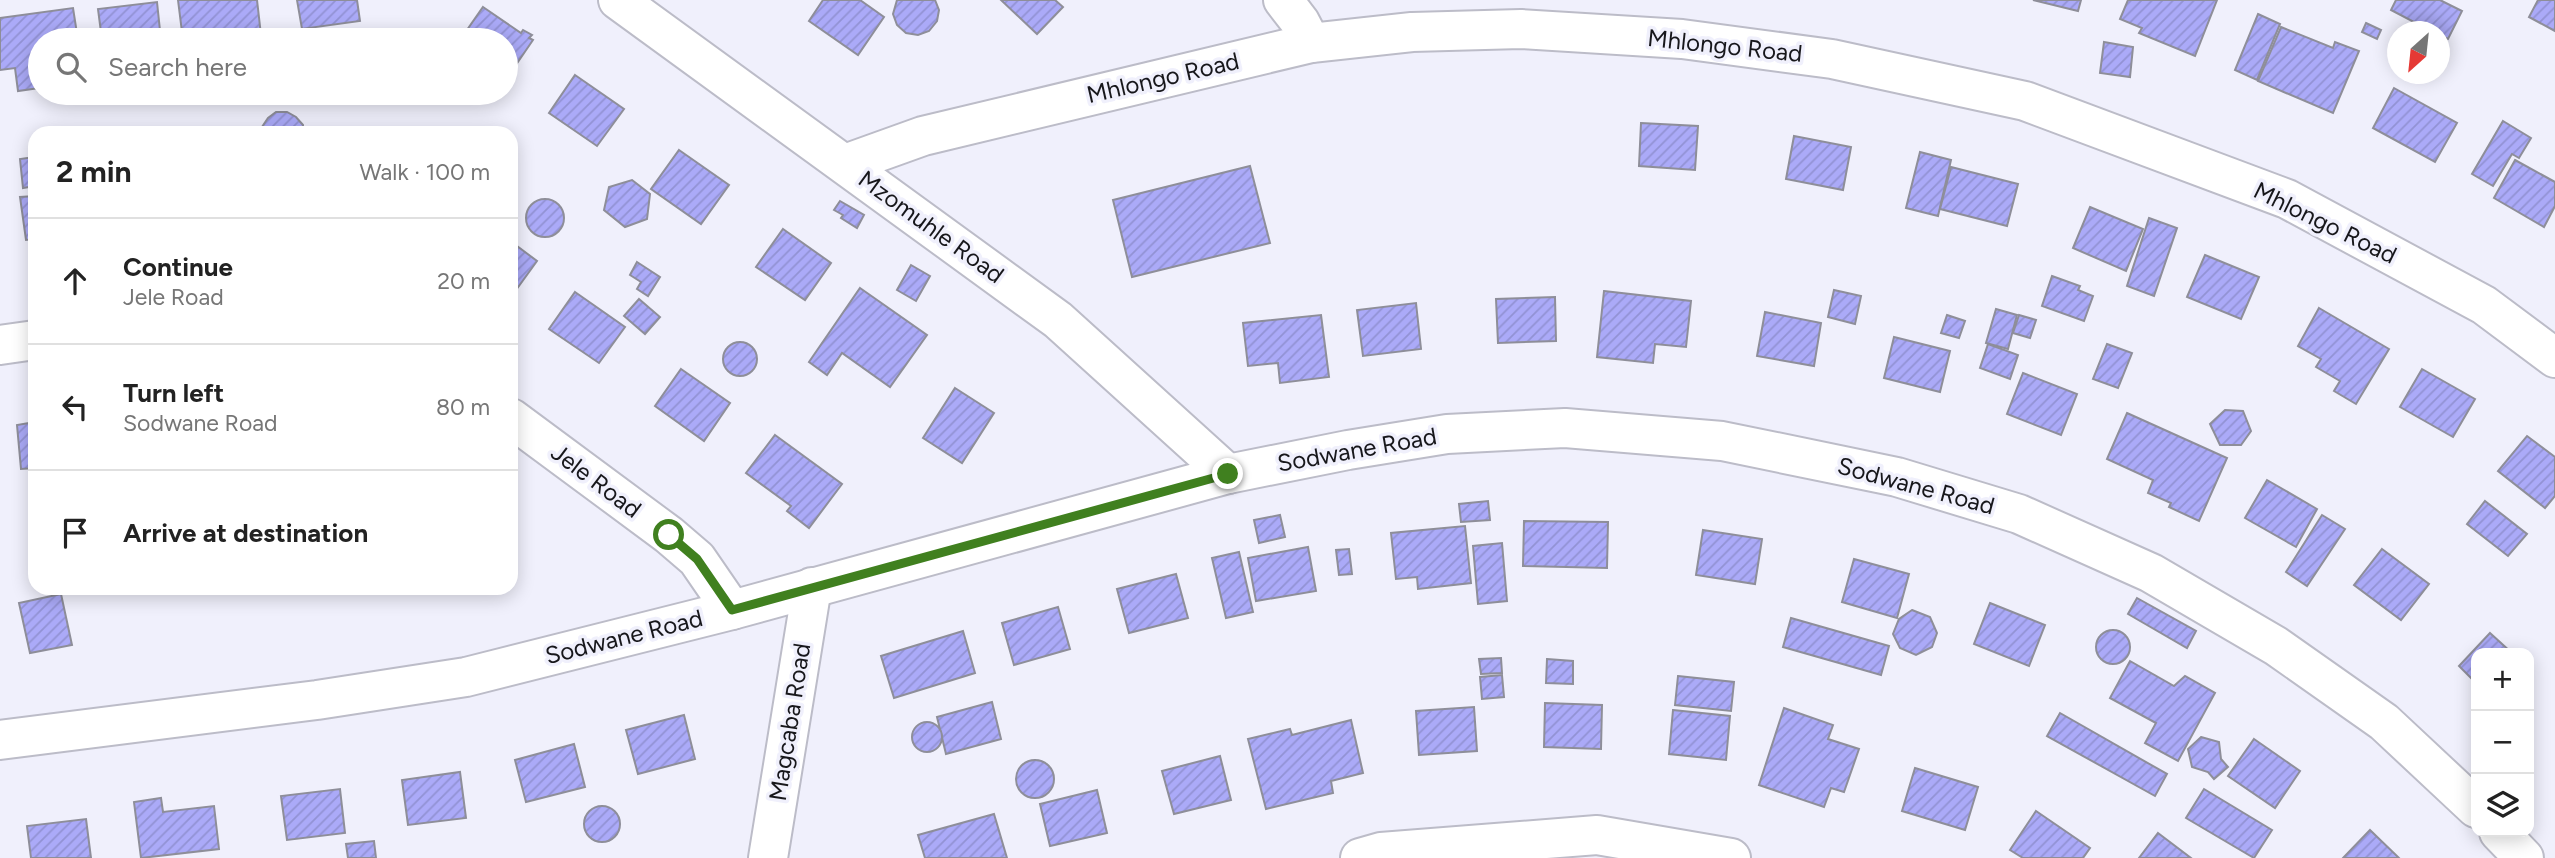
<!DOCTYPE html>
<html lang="en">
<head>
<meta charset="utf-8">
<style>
  :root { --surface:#fff; --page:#f2f2f2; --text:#222; --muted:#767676; --line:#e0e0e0 }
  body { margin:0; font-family:Figtree,sans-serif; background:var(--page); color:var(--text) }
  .controls { position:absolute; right:21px; bottom:21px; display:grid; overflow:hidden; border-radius:14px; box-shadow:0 4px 18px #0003 }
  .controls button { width:63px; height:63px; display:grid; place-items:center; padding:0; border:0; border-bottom:2px solid var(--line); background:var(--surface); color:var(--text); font:35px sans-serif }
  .compass { position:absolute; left:2387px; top:21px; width:63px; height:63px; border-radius:50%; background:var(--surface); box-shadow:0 4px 18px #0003; rotate:207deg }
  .stop { position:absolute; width:21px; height:21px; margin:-16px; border:5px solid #40801f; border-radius:50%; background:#fff }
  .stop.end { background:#40801f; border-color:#fff; box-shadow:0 2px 7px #0008 }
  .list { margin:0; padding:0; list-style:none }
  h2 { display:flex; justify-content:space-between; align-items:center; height:91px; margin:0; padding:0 28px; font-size:30px }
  h2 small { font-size:23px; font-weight:400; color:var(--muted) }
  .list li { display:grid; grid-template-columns:46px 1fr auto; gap:21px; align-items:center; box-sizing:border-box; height:126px; padding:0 28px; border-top:2px solid var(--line) }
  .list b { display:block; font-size:26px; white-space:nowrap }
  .list p { margin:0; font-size:23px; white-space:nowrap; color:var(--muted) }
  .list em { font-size:23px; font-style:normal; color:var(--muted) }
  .icon { flex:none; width:38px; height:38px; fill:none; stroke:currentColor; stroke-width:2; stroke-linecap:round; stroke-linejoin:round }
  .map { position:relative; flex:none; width:2555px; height:858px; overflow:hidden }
  .search { position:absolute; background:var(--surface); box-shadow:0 4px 18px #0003; left:28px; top:28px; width:490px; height:77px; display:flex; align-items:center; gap:18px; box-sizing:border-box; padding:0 24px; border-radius:38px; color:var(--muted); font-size:26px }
  .panel { position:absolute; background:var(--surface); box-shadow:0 4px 18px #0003; left:28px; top:126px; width:490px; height:469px; border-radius:21px }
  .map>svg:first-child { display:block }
</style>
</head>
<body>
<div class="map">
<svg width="2555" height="858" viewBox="0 0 2555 858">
  <defs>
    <pattern id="building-hatch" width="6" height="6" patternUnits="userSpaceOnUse" patternTransform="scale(1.75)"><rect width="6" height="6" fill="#abaaf8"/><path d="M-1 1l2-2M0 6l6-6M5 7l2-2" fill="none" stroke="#9292d4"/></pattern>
  </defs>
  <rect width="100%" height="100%" fill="#f0f0fc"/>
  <g fill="url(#building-hatch)" stroke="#8e8e99" stroke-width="2">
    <path d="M178,0H257L261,35L235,38V40H183Z"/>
    <path d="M297,0H357L360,21L302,29Z"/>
    <path d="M823,0H860L884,17L858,55L809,21Z"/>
    <path d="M897,0H935L939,10L937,21L929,31L918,35L906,33L897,25L893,14Z"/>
    <path d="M1001,0H1055L1063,7L1037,34Z"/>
    <path d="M2033,0H2081L2078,11Z"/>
    <path d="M2128,0H2217L2195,56L2139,33L2142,28L2120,19Z"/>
    <path d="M2396,0H2440L2462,11L2448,39L2440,35V32H2433L2391,10Z"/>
    <path d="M2538,0H2555V31L2529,17Z"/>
    <path d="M157,2L161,40H102L98,9Z"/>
    <path d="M483,7L521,33L523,30L532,35L529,38L533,40L507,78L506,40H460Z"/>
    <path d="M73,8L78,40H40V88L18,91L15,68L0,70V18Z"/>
    <path d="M2258,14L2280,24L2257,80L2235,70Z"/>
    <path d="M2366,23L2381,30L2377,39L2362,32Z"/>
    <path d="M2281,27L2333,48L2335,42L2359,51L2333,113L2258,81Z"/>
    <path d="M2104,42L2133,47L2130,77L2100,73Z"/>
    <path d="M575,75L624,109L597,146L549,113Z"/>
    <path d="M2394,88L2457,123L2435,162L2373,128Z"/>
    <path d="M276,112H287L296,117L303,125V133H263L262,127L268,118Z"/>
    <path d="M2503,121L2531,138L2519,158L2512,154L2493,186L2472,174Z"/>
    <path d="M1641,123L1698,126L1695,170L1639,166Z"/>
    <path d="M345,128L409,131V133H345Z"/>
    <path d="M1794,136L1851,147L1843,190L1786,179Z"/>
    <path d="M679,150L729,185L701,224L651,189Z"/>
    <path d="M1920,152L1951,160L1938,216L1906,208Z"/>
    <path d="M35,157V186L23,188L20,159Z"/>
    <path d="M2515,160L2555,182V206L2544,227L2494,198Z"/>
    <path d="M1250,166L1270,243L1132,277L1113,200Z"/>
    <path d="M1951,167L2018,184L2007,226L1940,209Z"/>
    <path d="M632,180L650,194L647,219L625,227L604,210L609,187Z"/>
    <path d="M35,196V239L26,240L20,197Z"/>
    <circle cx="545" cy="218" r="19"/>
    <path d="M840,201L864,215L857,228L841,218L843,215L834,210Z"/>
    <path d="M2090,207L2143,229L2126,271L2073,248Z"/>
    <path d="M2149,218L2177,228L2154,296L2127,286Z"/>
    <path d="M783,229L831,263L805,300L756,267Z"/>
    <path d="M511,245L516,248L517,246L537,261L511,297Z"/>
    <path d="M2205,255L2259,277L2241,319L2187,297Z"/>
    <path d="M637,262L660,277L648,296L637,289L641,282L630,275Z"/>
    <path d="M911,265L930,276L916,301L897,290Z"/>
    <path d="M2052,276L2080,286L2078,290L2093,296L2084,321L2042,306Z"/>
    <path d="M860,288L927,335L890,387L842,353L827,375L809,362Z"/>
    <path d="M1834,290L1861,296L1855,324L1828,317Z"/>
    <path d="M1604,291L1691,301L1686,347L1655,344L1653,363L1597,357Z"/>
    <path d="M575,292L625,327L599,363L549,329Z"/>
    <path d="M1555,297L1556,341L1498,343L1496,299Z"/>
    <path d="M639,299L660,317L645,334L624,316Z"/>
    <path d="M1416,303L1421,349L1363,356L1357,310Z"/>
    <path d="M2319,308L2389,349L2356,404L2334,391L2340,381L2316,367L2321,359L2298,346Z"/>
    <path d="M1996,309L2017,315L2008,349L1986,343Z"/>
    <path d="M1765,312L1821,323L1814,366L1757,356Z"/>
    <path d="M1321,315L1329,377L1280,383L1278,363L1248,366L1243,323Z"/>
    <path d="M1947,315L1965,321L1959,338L1941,333Z"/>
    <path d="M2019,315L2036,320L2030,338L2013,333Z"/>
    <path d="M1894,337L1950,351L1940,392L1884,378Z"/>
    <circle cx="740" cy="359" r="17"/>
    <path d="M1988,344L2018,355L2010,379L1980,368Z"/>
    <path d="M2107,344L2132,353L2118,388L2093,379Z"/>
    <path d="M681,369L730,403L704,441L655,406Z"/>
    <path d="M2422,369L2475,399L2453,437L2400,407Z"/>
    <path d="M2023,373L2077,394L2061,435L2007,414Z"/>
    <path d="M955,388L994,413L962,463L923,438Z"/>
    <path d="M2225,410L2243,411L2251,431L2241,445H2220L2210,424Z"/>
    <path d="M2127,413L2227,458L2199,521L2169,507L2171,503L2148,493L2153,480L2107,459Z"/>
    <path d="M35,422V468L21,469L17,425Z"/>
    <path d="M775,435L842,484L809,528L787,511L791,506L746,473Z"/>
    <path d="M2527,436L2555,457V496L2545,508L2498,471Z"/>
    <path d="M2267,480L2317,509L2296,547L2245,518Z"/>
    <path d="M1488,501L1490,520L1461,522L1459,504Z"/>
    <path d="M2485,501L2527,534L2508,556L2467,524Z"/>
    <path d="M1280,515L1285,537L1259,543L1254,520Z"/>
    <path d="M2322,515L2345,529L2307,586L2286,572Z"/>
    <path d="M1524,521L1608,522L1607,568L1523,566Z"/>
    <path d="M1465,526L1471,583L1418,589L1417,577L1396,579L1391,533Z"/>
    <path d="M1703,530L1762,539L1755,584L1696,575Z"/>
    <path d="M1502,543L1507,601L1478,604L1473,546Z"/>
    <path d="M1308,547L1316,591L1256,601L1248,558Z"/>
    <path d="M1349,549L1352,574L1339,575L1336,550Z"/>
    <path d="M2382,549L2429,584L2401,620L2354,585Z"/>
    <path d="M1239,552L1253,612L1226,618L1212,558Z"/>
    <path d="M1854,559L1909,574L1897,618L1842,602Z"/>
    <path d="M1176,574L1188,618L1129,633L1117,589Z"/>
    <path d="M61,594L72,645L30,653L19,603Z"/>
    <path d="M2137,598L2196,631L2187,648L2128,614Z"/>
    <path d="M1990,603L2045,625L2029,666L1974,644Z"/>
    <path d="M1058,607L1070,649L1014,665L1002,623Z"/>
    <path d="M1912,610L1930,617L1937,633L1932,647L1916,655L1900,648L1893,634L1899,619Z"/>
    <path d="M1791,618L1889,646L1881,675L1783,647Z"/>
    <circle cx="2113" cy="647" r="17"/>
    <path d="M963,631L975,673L894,698L881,656Z"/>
    <path d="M2490,633L2512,653H2476V683L2459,666Z"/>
    <path d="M1501,658L1502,673L1481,674L1479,659Z"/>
    <path d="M1547,659L1573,661V684L1546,683Z"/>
    <path d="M2130,661L2174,686L2185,676L2215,693L2178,761L2145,743L2156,723L2110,698Z"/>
    <path d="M1502,675L1504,697L1482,699L1480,677Z"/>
    <path d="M1678,676L1734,682L1731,711L1675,705Z"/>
    <path d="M992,702L1001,739L946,754L937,717Z"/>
    <path d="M1545,703L1602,705L1601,749L1544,747Z"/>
    <path d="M1474,707L1477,751L1419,755L1416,711Z"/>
    <path d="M1784,708L1833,725L1828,739L1859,749L1844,792L1831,788L1824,807L1759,785Z"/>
    <path d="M1673,710L1730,716L1726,760L1669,754Z"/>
    <path d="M2060,713L2167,774L2155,796L2047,736Z"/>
    <path d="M684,715L695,759L638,774L626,730Z"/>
    <path d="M1351,720L1363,773L1331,781L1333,793L1266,809L1248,739L1290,729L1292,735Z"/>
    <circle cx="927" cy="737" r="15"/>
    <path d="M2201,737L2219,742L2221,759L2228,767L2214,779L2208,772L2192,767L2188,749Z"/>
    <path d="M2254,739L2300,771L2275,808L2228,776Z"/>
    <path d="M574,744L585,787L526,802L515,760Z"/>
    <path d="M1220,756L1231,800L1174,814L1162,771Z"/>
    <circle cx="1035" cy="779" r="19"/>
    <path d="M1915,768L1978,787L1965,830L1902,811Z"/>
    <path d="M460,772L466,818L408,825L402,780Z"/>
    <path d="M340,789L345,833L287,840L281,796Z"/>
    <path d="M2204,789L2272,830L2254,858L2186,818Z"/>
    <path d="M1097,790L1107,833L1050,846L1040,804Z"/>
    <path d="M161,798L163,812L214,806L219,849L141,858L134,802Z"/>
    <circle cx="602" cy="824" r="18"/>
    <path d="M2036,811L2090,848L2083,858H2023L2010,850Z"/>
    <path d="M994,814L1007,858H925L918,835Z"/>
    <path d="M86,819L91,858H31L27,826Z"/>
    <path d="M2370,830L2399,858H2343Z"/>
    <path d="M2158,833L2191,858H2139Z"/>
    <path d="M374,841L376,858H348L346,844Z"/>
  </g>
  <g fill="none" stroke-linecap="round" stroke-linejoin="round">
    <defs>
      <g id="street">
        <path d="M618,0L1058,320L1228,474"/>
        <path d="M1283,0L1300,22L1311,43"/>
        <path d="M845,164L923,136L1311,43L1412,32L1521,29L1682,39L1832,59L2025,101L2287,199L2484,305L2555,358"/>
        <path d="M0,345L35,340"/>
        <path d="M511,418L669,535L697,559L732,610"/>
        <path d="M0,740L317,700L466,677L732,610L1228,474L1348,450L1447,434L1565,428L1722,441L1897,477L2019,514L2151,573L2276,646L2384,722L2476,808"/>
        <path d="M2499,832L2524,858"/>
        <path d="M768,858L812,587"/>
        <path d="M1360,858L1381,852L1597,835L1731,858"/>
      </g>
    </defs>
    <use href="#street" stroke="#bcbcc8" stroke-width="42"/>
    <use href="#street" stroke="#fff" stroke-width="38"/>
  </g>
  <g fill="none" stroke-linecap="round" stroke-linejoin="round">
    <path stroke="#40801f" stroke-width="9" d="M669,535L697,559L732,610L1228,474"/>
  </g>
  <g text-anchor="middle" stroke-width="7" stroke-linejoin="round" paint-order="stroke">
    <g font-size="24" fill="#17171b" stroke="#f0f0fc">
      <text transform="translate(1725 46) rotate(6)" y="8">Mhlongo Road</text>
      <text transform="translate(1163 78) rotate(-13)" y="8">Mhlongo Road</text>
      <text transform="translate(2325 223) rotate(26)" y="8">Mhlongo Road</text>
      <text transform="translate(931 227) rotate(36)" y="8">Mzomuhle Road</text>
      <text transform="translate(1357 450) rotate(-10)" y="8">Sodwane Road</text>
      <text transform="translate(596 481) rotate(37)" y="8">Jele Road</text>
      <text transform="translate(1916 486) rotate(15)" y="8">Sodwane Road</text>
      <text transform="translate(624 637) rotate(-14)" y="8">Sodwane Road</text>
      <text transform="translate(790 722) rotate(-81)" y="8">Magcaba Road</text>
    </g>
  </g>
</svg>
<div class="controls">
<button>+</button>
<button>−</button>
<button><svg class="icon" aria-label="layers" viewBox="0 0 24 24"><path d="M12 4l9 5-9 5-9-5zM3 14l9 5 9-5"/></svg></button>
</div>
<svg class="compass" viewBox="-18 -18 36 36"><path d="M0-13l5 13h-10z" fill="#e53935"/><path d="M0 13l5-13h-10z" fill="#767676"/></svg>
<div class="stop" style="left:669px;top:535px"></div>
<div class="stop end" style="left:1228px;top:474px"></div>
<div class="search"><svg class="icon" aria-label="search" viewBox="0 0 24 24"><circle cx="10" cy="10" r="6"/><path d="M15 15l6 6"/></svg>Search here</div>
<section class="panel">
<h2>2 min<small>Walk · 100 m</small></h2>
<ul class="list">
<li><svg class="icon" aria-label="ahead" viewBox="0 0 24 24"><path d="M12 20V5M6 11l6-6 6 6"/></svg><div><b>Continue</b><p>Jele Road</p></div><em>20 m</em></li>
<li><svg class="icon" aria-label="left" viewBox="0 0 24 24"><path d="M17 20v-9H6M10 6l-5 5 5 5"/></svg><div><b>Turn left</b><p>Sodwane Road</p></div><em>80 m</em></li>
<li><svg class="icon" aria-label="arrive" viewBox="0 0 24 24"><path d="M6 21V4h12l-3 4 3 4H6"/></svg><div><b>Arrive at destination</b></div></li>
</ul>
</section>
</div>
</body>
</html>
